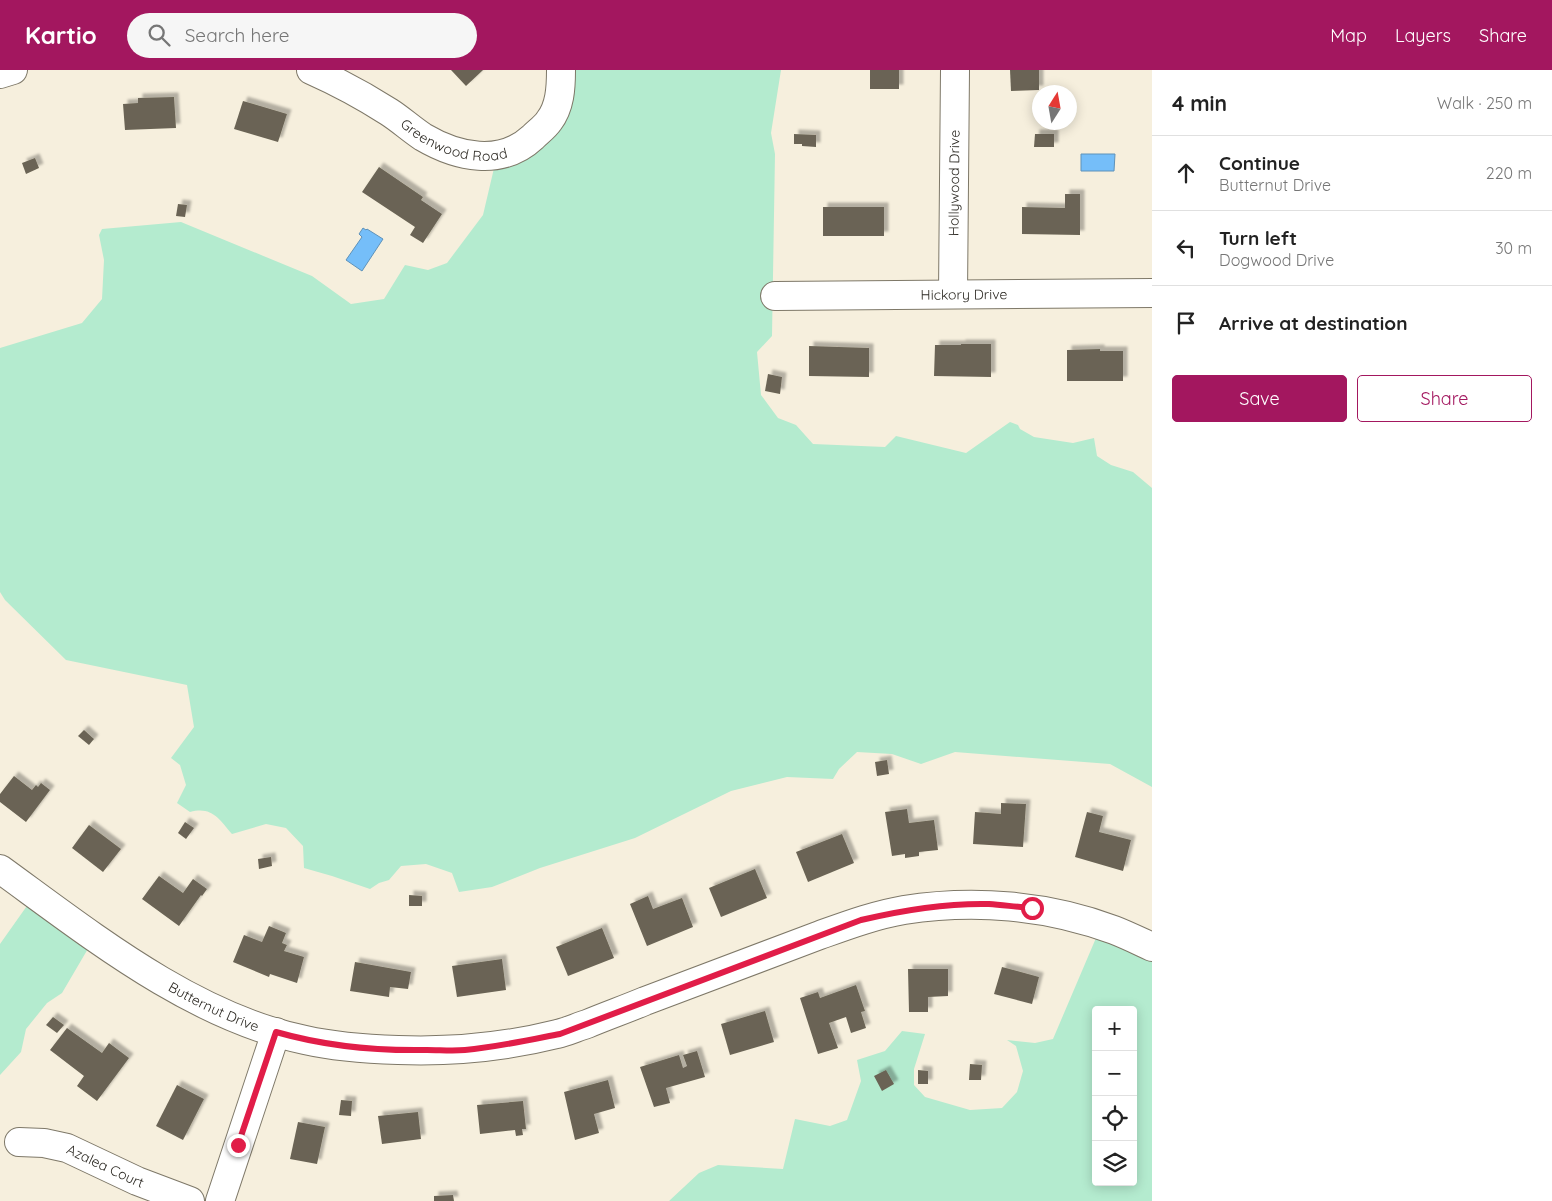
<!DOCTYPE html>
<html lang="en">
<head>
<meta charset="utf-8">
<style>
  :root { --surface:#fff; --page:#f6f6f6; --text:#222; --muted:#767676; --line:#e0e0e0; --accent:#a3175f }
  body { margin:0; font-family:Quicksand,sans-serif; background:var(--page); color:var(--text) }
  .controls { position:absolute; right:15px; bottom:15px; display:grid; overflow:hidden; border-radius:5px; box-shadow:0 2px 12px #0003 }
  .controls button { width:45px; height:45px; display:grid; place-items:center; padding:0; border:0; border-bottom:1px solid var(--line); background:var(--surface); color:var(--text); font:25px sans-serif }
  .compass { position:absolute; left:1032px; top:15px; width:45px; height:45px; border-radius:50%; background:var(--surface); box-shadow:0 2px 12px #0003; rotate:11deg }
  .stop { position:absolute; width:15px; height:15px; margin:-11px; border:4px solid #e11d48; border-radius:50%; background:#fff }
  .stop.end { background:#e11d48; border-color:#fff; box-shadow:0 1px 5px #0008 }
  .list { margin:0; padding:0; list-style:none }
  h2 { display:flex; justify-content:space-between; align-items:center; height:65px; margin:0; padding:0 20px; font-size:21px }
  h2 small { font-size:16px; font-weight:400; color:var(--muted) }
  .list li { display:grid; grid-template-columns:32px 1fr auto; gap:15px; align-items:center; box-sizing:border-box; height:75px; padding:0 20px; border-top:1px solid var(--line) }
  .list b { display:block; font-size:19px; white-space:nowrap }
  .list p { margin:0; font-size:16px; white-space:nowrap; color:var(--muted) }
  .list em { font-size:16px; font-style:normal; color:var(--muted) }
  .actions { display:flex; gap:10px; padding:15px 20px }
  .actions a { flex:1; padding:11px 0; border:1px solid var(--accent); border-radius:5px; text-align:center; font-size:18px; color:var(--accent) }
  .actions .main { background:var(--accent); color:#fff }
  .icon { flex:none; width:28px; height:28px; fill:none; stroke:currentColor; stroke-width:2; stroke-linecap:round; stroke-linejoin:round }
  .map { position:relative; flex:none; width:1152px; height:1131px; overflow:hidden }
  header { display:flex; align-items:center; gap:30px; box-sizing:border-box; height:70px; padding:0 25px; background:var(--accent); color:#fff }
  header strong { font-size:24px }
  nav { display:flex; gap:28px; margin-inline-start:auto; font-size:18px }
  .search { width:350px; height:45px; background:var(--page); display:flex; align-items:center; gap:12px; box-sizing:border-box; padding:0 18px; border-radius:28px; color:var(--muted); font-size:19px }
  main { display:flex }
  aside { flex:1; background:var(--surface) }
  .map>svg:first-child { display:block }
</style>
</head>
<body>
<header>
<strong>Kartio</strong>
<div class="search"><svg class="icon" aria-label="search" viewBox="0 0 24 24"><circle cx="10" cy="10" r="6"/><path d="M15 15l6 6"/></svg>Search here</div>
<nav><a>Map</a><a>Layers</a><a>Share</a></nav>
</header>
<main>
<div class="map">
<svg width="1152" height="1131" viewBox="0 0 1152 1131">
  <defs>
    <filter id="shadow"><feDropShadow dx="4.5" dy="-4.5" stdDeviation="1" flood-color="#0004"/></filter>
  </defs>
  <rect width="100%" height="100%" fill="#f6efdd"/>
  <g fill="#b4ebcf" fill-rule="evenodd">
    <path d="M565,0H781L771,63L775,84L772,266L757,282L761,325L778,348L796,355L813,374L885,377L896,366L966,383L1010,352L1018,355L1020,359L1034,367L1073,373L1094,368L1097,386L1111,395L1133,402L1152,418V717L1110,694L955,682L921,694L892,684L857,682L839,699L833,709L787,707L731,721L635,768L540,798L492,817L459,822L452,803L426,794L401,796L389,810L379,813L370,819L332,806L304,798L303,776L286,758L266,754L232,764C219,749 212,736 190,742L177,733L186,715L180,695L171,688L194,657L187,615L66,590L5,530L0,522V278L82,253L102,229L104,190L99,165L102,159L181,152L312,206L351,234L384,229L405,195L428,200L447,193L483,145L495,94L525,81Z"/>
    <path d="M29,833L89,877L62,923L47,933L26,959L21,982L0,1005V874Z"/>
    <path d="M1096,868L1152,888V1131H669L699,1103L718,1095L783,1099L795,1049L830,1056L847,1050L861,1011L857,990L885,981L902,961L925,964L914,999V1015L925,1027L970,1040L1002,1038L1017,1022L1023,1001L1016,976L1007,970L1035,973L1053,969ZM1096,940H1133V1112H1096Z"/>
  </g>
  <g fill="#75bef9" stroke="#5f92b9">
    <path d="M1081,84H1115L1114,101H1081Z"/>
    <path d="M363,158L366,160L367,159L383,169L362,201L346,190L362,167L359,164Z"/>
  </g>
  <g fill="#6a6454" filter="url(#shadow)">
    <path d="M451,0H483L466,16Z"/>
    <rect x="870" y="0" width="29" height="19"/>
    <path d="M1010,0H1039V20L1011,21Z"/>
    <path d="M174,27L176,58L125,60L123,34L138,33V28Z"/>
    <path d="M243,31L287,44L278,72L234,59Z"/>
    <path d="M794,64L816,65V77L802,76V74H794Z"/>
    <path d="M1035,64H1054V77H1034Z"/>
    <path d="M35,88L39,98L26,104L22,93Z"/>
    <path d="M379,97L423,127L421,130L442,144L423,173L410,165L415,157L362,122Z"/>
    <path d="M1065,124H1080V165L1022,164V137L1065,138Z"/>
    <path d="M178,134L187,135L185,147L176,146Z"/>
    <rect x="823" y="137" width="61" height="29"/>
    <path d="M961,274H991V307L934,306L935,275H961Z"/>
    <path d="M809,276L869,278V307L809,306Z"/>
    <path d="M1100,279V281H1123V311H1067V280Z"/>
    <path d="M768,304L782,307L780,324L765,321Z"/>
    <path d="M84,660L94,669L89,675L78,666Z"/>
    <path d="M887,690L889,704L877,706L875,692Z"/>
    <path d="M14,706L32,720L36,715L38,717L41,713L50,720L26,752L0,732V724Z"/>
    <path d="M1001,733L1026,734L1023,777L973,774L975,742L1001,744Z"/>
    <path d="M907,739L909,753L934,750L938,780L919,782V786L905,788V784L892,786L885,742Z"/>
    <path d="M1087,742L1103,746L1099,762L1131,770L1123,801L1075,787Z"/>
    <path d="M185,752L194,758L186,769L178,763Z"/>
    <path d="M89,755L121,779L103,802L72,778Z"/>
    <path d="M842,764L854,793L808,812L796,782Z"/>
    <path d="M271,787L272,796L259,799L258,789Z"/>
    <path d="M755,799L767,828L721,847L709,818Z"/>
    <path d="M159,806L183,823L193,809L207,819L202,826L201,825L179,856L142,829Z"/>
    <path d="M409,825L422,826V836H409Z"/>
    <path d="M648,826L653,839L682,828L693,857L647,876L630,834Z"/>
    <path d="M269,856L286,863L282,873L287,875L284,881L304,887L297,913L270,904L269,907L233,892L244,865L262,872Z"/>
    <path d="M602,858L614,888L568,906L556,877Z"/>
    <path d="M502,889L506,920L457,927L452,896Z"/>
    <path d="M355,892L411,902L408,919L390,917L389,927L350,921Z"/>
    <path d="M1002,897L1039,907L1032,934L994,924Z"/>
    <path d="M908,899H948V926L928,927V942H909Z"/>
    <path d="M856,915L865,941L861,942L866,958L851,963L846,947L829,953L838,978L818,984L800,928L818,922L820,928Z"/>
    <path d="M765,941L774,972L730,985L721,954Z"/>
    <path d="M53,947L64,955L57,963L46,955Z"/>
    <path d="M67,958L102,983L109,973L129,988L97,1031L77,1016L84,1006L50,980Z"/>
    <path d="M697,981L705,1007L666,1018L670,1033L654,1037L640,997L679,985L683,998L687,996L683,985Z"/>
    <path d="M970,994L982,995L981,1010H969Z"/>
    <path d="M886,1000L894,1014L882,1021L874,1006Z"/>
    <path d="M918,1000L928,1001V1014H918Z"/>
    <path d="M608,1010L615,1038L594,1044L599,1063L575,1070L564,1022Z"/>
    <path d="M177,1015L204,1029L183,1070L156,1056Z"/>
    <path d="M341,1030L352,1031L351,1046L339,1045Z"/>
    <path d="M523,1031L526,1059H522L523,1065L516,1066L515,1060L480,1064L477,1035Z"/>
    <path d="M418,1042L421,1069L382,1074L378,1046Z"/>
    <path d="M298,1052L325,1057L317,1094L290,1089Z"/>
    <path d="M453,1125L454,1131H434V1126Z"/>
  </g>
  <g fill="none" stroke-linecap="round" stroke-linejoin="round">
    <defs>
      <g id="minor">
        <path id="s1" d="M311,0C338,12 364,26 389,42C400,49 411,59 423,67C457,87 501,97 533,67C538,62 545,57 549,51C560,37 561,18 561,0"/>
        <path d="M0,4L13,0"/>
        <path id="s2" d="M953,224L955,0"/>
        <path id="s3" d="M775,226L1152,223"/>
        <path id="s4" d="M0,799C91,865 193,947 305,970C336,977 367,979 398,980C452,982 505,977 557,964C567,962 577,957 587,954C606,946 626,939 645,931C704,909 762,887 820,865C848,855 875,845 904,840C974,829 1047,835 1114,860C1127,865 1139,871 1152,877"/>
        <path id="s5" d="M19,1072L44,1073L67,1078L137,1111L190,1131"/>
        <path d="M220,1131L276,962"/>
      </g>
    </defs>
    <use href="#minor" stroke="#7e7868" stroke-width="30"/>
    <use href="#minor" stroke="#fff" stroke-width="28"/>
  </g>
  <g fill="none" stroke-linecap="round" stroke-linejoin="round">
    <path stroke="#e11d48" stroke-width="6" d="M238,1075L276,962C325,976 376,981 427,980C440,980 453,981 465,980C497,977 529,970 560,964L861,850C903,840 945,833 989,834C1003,835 1017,837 1032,838"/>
  </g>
  <g text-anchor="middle" stroke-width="5" stroke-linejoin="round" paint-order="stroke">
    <g font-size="14" fill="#2d2a24" stroke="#fff">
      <text dy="5" stroke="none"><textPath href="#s1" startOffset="162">Greenwood Road</textPath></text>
      <text dy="5" stroke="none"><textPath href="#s2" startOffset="111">Hollywood Drive</textPath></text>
      <text dy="5" stroke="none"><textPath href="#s3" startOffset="189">Hickory Drive</textPath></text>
      <text dy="5" stroke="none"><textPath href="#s4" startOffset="255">Butternut Drive</textPath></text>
      <text dy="5" stroke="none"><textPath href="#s5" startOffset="91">Azalea Court</textPath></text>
    </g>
  </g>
</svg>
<div class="controls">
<button>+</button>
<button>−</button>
<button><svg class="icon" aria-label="locate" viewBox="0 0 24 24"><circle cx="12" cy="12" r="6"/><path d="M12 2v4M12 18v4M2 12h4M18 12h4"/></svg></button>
<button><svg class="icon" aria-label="layers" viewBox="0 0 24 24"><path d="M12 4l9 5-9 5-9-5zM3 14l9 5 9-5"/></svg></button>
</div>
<svg class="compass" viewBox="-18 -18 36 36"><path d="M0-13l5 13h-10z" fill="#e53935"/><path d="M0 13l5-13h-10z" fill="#767676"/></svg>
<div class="stop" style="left:1032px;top:838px"></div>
<div class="stop end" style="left:238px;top:1075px"></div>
</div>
<aside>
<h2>4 min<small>Walk · 250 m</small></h2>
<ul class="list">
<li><svg class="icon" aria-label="ahead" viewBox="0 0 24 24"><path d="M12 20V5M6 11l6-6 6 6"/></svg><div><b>Continue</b><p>Butternut Drive</p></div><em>220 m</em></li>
<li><svg class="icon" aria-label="left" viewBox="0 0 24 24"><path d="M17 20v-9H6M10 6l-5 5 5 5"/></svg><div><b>Turn left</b><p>Dogwood Drive</p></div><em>30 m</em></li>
<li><svg class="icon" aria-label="arrive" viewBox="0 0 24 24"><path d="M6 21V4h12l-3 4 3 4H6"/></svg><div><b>Arrive at destination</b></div></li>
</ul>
<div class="actions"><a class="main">Save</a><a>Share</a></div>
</aside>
</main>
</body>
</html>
